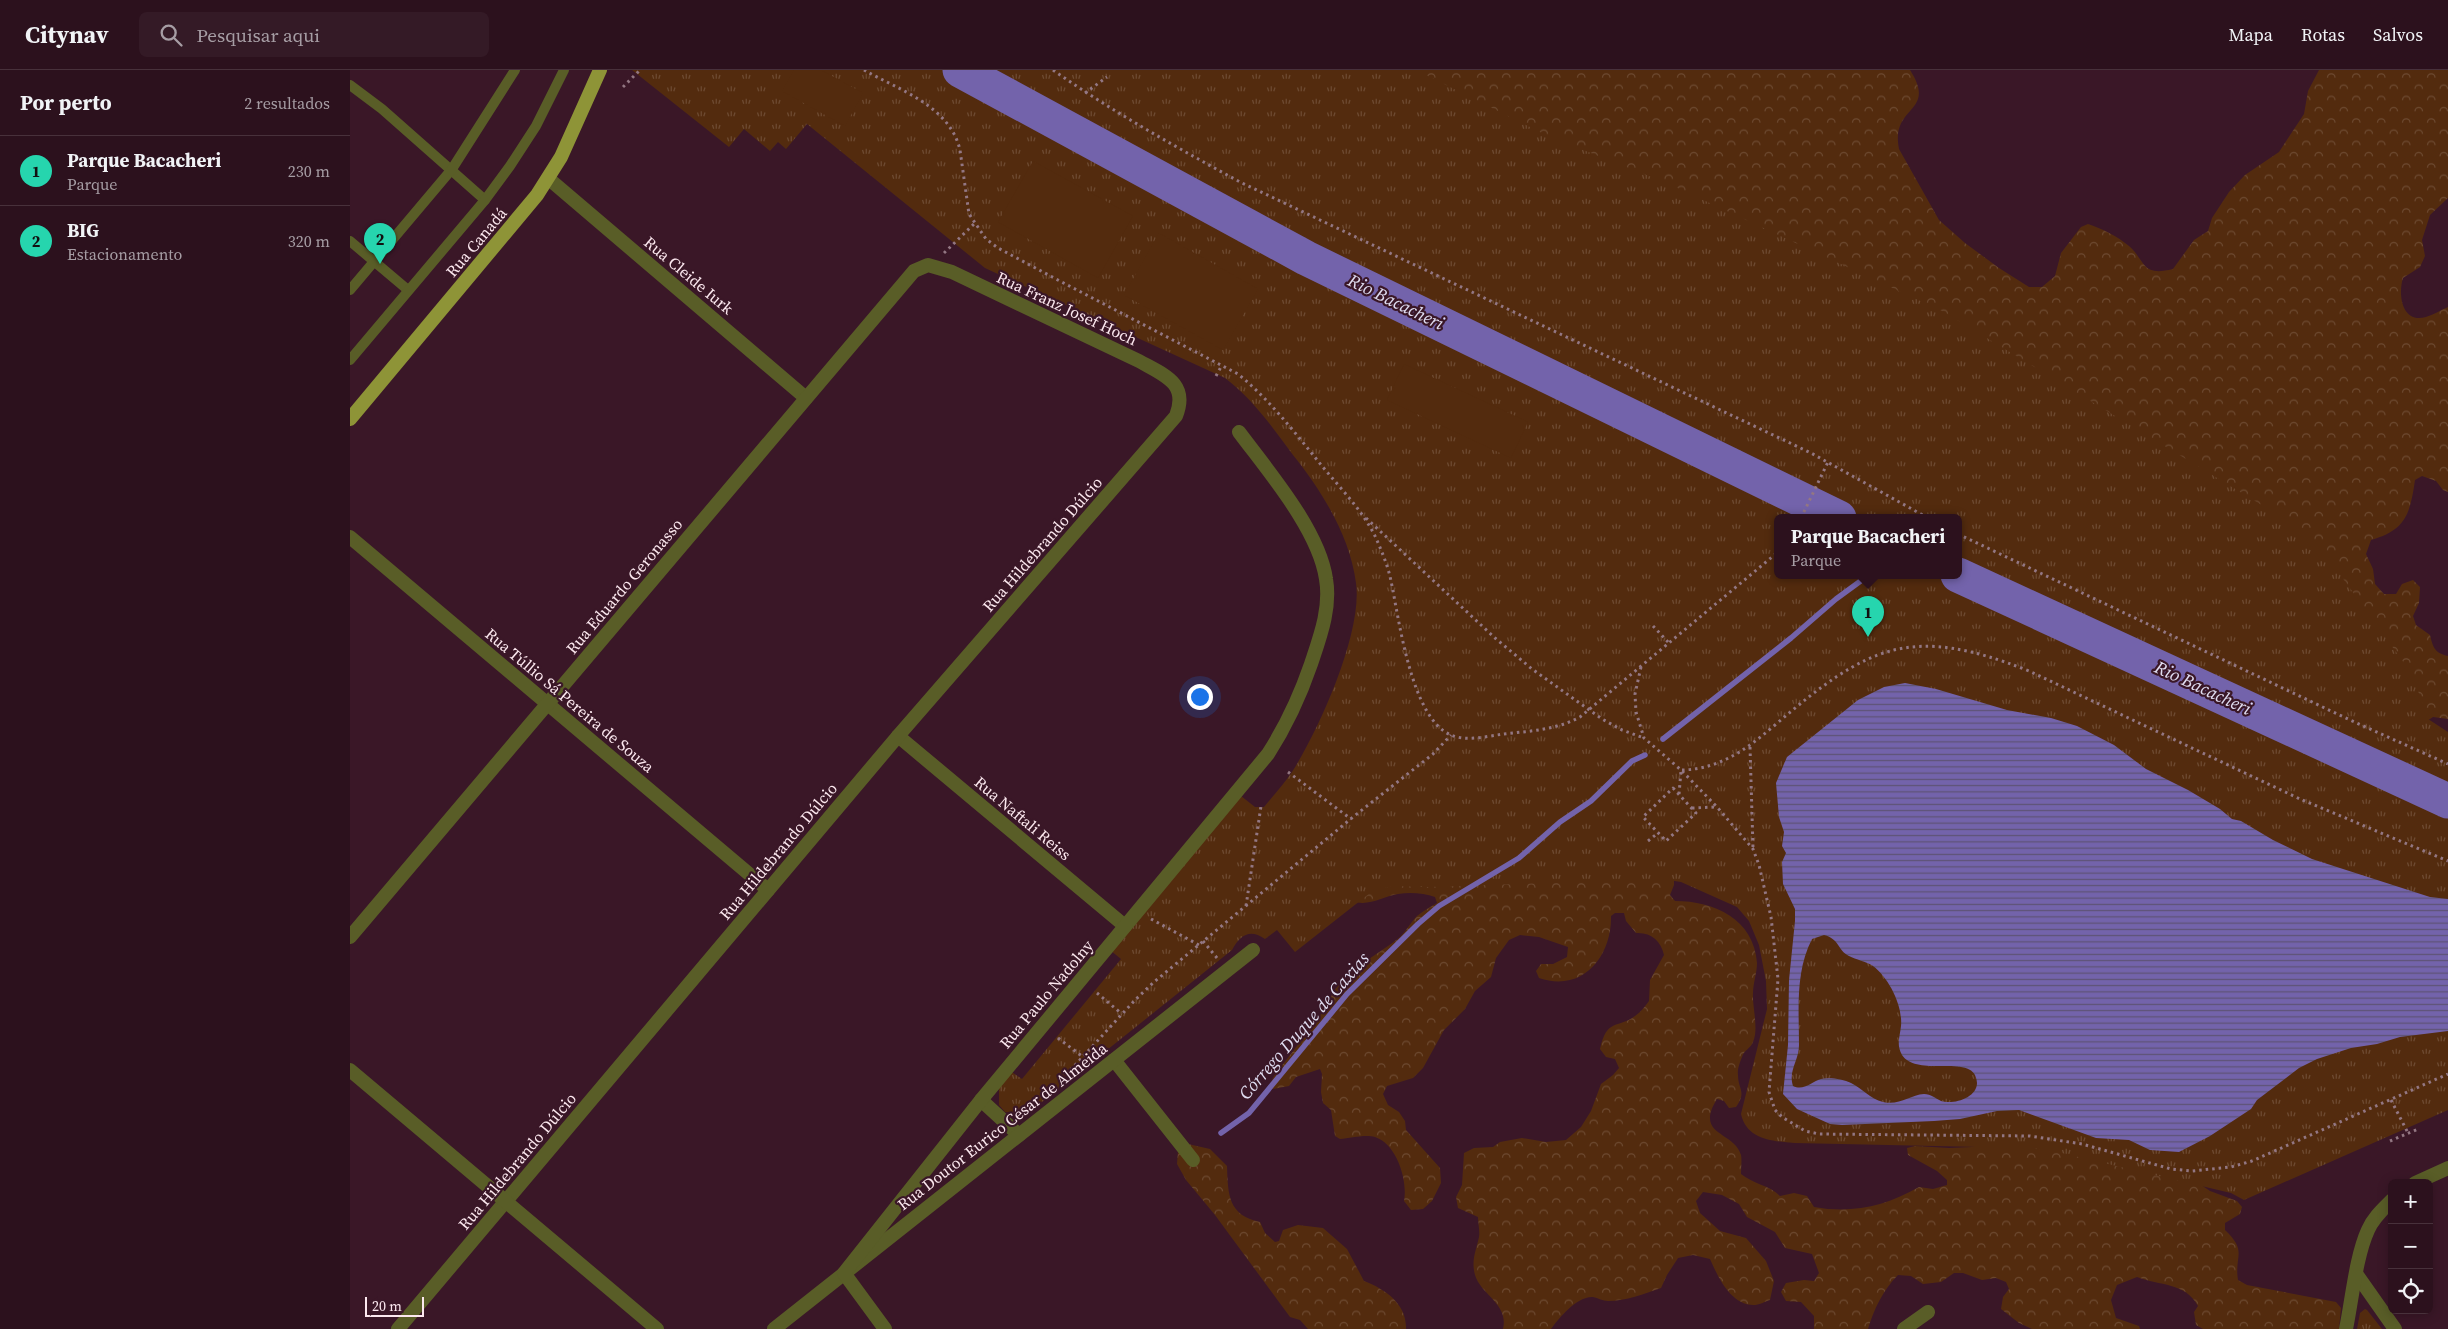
<!DOCTYPE html>
<html lang="pt">
<head>
<meta charset="utf-8">
<style>
  :root { --surface:#2c111d; --page:#341a26; --text:#f1f3f6; --muted:#a69da4; --line:#48313b; --accent:#26d5ae }
  body { margin:0; font-family:"Source Serif 4",serif; background:var(--page); color:var(--text) }
  .controls { position:absolute; right:15px; bottom:15px; display:grid; overflow:hidden; border-radius:8px; box-shadow:0 2px 12px #0003 }
  .controls button { width:45px; height:45px; display:grid; place-items:center; padding:0; border:0; border-bottom:1px solid var(--line); background:var(--surface); color:var(--text); font:25px sans-serif }
  .scale { position:absolute; left:15px; bottom:12px; width:59px; box-sizing:border-box; padding-left:5px; border:2px solid #fce8ef; border-top:0; font-size:14px; line-height:18px; white-space:nowrap; color:#fce8ef; -webkit-text-stroke:4px #3a1727; paint-order:stroke }
  .you { position:absolute; left:849px; top:626px; width:18px; height:18px; margin:-12px; border:4px solid #fff; border-radius:50%; background:#1a73e8; box-shadow:0 0 0 8px #1a73e833 }
  .badge { display:grid; place-items:center; width:32px; height:32px; border-radius:50%; background:var(--accent); color:#111; font-size:16px; font-weight:700 }
  .pin { position:absolute; translate:-50% -41px; filter:drop-shadow(0 1px 2px #0008) }
  .pin::after { content:''; position:absolute; top:26px; width:18px; height:15px; background:inherit; clip-path:polygon(0 0,100% 0,50% 100%) }
  .popup { position:absolute; left:1424px; top:444px; width:188px; height:65px; box-sizing:border-box; display:grid; place-content:center; border-radius:8px; background:var(--surface); filter:drop-shadow(0 1px 4px #0005); font-size:16px; white-space:nowrap; color:var(--muted) }
  .popup b { font-size:19px; color:var(--text) }
  .popup::after { content:''; position:absolute; left:50%; top:100%; margin-left:-10px; border:10px solid transparent; border-top-color:var(--surface) }
  .list { margin:0; padding:0; list-style:none }
  h2 { display:flex; justify-content:space-between; align-items:center; height:65px; margin:0; padding:0 20px; font-size:21px }
  h2 small { font-size:16px; font-weight:400; color:var(--muted) }
  .list li { display:grid; grid-template-columns:32px 1fr auto; gap:15px; align-items:center; box-sizing:border-box; height:70px; padding:0 20px; border-top:1px solid var(--line) }
  .list b { display:block; font-size:19px; white-space:nowrap }
  .list p { margin:0; font-size:16px; white-space:nowrap; color:var(--muted) }
  .list em { font-size:16px; font-style:normal; color:var(--muted) }
  .icon { flex:none; width:28px; height:28px; fill:none; stroke:currentColor; stroke-width:2; stroke-linecap:round; stroke-linejoin:round }
  .map { position:relative; flex:none; width:2098px; height:1259px; overflow:hidden }
  header { display:flex; align-items:center; gap:30px; box-sizing:border-box; height:70px; padding:0 25px; background:var(--surface); border-bottom:1px solid var(--line) }
  header strong { font-size:24px }
  nav { display:flex; gap:28px; margin-inline-start:auto; font-size:18px }
  .search { width:350px; height:45px; background:var(--page); display:flex; align-items:center; gap:12px; box-sizing:border-box; padding:0 18px; border-radius:8px; color:var(--muted); font-size:19px }
  main { display:flex }
  aside { flex:1; background:var(--surface) }
  .map>svg:first-child { display:block }
</style>
</head>
<body>
<header>
<strong>Citynav</strong>
<div class="search"><svg class="icon" aria-label="search" viewBox="0 0 24 24"><circle cx="10" cy="10" r="6"/><path d="M15 15l6 6"/></svg>Pesquisar aqui</div>
<nav><a>Mapa</a><a>Rotas</a><a>Salvos</a></nav>
</header>
<main>
<aside>
<h2>Por perto<small>2 resultados</small></h2>
<ul class="list">
<li><span class="badge">1</span><div><b>Parque Bacacheri</b><p>Parque</p></div><em>230 m</em></li>
<li><span class="badge">2</span><div><b>BIG</b><p>Estacionamento</p></div><em>320 m</em></li>
</ul>
</aside>
<div class="map">
<svg width="2098" height="1259" viewBox="0 0 2098 1259">
  <defs>
    <pattern id="forest-crowns" width="20" height="18" patternUnits="userSpaceOnUse" patternTransform="scale(1.25)"><rect width="20" height="18" fill="#532b0e"/><path d="M2 6a3 3 0 1 1 6 0M12 15a3 3 0 1 1 6 0" fill="none" stroke="#6d4a31"/></pattern>
    <pattern id="park-tufts" width="24" height="20" patternUnits="userSpaceOnUse" patternTransform="scale(1.25)"><rect width="24" height="20" fill="#532b0e"/><path d="M3 7l-1-3M5 7V3M7 7l1-3M15 17l-1-3M17 17v-4M19 17l1-3" fill="none" stroke="#6d4a31"/></pattern>
    <pattern id="water-rules" width="6" height="5" patternUnits="userSpaceOnUse" patternTransform="scale(1.25)"><rect width="6" height="5" fill="#7363ab"/><path d="M0 2.5h6" fill="none" stroke="#5e5375"/></pattern>
  </defs>
  <rect width="100%" height="100%" fill="#3a1727"/>
  <g fill="url(#forest-crowns)">
    <path d="M849,0H1560C1588,44 1540,34 1549,79L1589,150L1615,173L1649,198L1679,217H1692L1705,206L1711,183L1731,157L1738,154C1753,159 1767,166 1779,176C1796,191 1791,207 1823,199L1844,170L1858,161L1862,148L1879,122L1895,105L1929,82L1954,44L1958,21L1969,0H2098V128L2080,145L2072,170L2075,186L2070,197L2053,208C2048,223 2051,254 2076,247C2083,245 2091,240 2098,237V422L2093,420L2086,411L2072,406L2065,410C2060,444 2056,460 2021,470L2016,484L2023,499L2025,514L2034,524H2046L2052,514L2063,510L2070,517L2069,533L2063,546L2066,555L2080,565C2083,578 2085,583 2098,586V649L2083,647L2071,655L1608,448Z"/>
    <path d="M1324,803V815L1320,825L1325,831C1364,831 1404,849 1407,893C1407,903 1403,913 1403,923C1402,936 1409,959 1403,972C1401,978 1394,980 1392,987C1390,992 1387,1000 1388,1005C1388,1020 1397,1021 1386,1037L1379,1038L1374,1031L1367,1029C1344,1066 1384,1061 1391,1085C1392,1090 1391,1099 1391,1104C1403,1114 1419,1115 1430,1126L1444,1123L1457,1126L1464,1137C1502,1144 1536,1136 1569,1117L1583,1119L1597,1115V1110L1587,1101L1558,1085L1557,1078L1565,1076L1599,1078L1622,1077L1636,1073L1680,1074L1844,1110L1860,1121L1887,1131L1892,1137L1890,1144L1875,1153V1160C1898,1182 1884,1185 1888,1210L1897,1215L1986,1232L1991,1238L1989,1259H1853L1846,1255L1844,1242L1848,1236C1835,1212 1810,1216 1787,1207L1767,1215L1761,1230L1766,1248L1789,1256L1790,1259H1682L1669,1253L1651,1239L1653,1227L1659,1219L1656,1212L1646,1208L1632,1210L1613,1203H1604L1591,1212L1573,1214L1561,1206L1548,1205C1533,1220 1524,1239 1518,1259H1464V1246L1451,1232L1436,1231L1431,1222L1436,1213L1454,1210L1464,1211L1469,1203L1462,1184L1435,1178L1425,1162L1397,1147L1389,1134L1372,1125L1353,1122L1346,1131L1350,1143L1370,1161L1396,1168L1416,1191L1424,1211L1420,1230C1416,1231 1409,1235 1405,1235C1381,1236 1368,1207 1360,1189L1343,1185L1328,1188L1317,1205L1311,1218C1294,1224 1276,1231 1258,1231C1253,1231 1248,1228 1243,1227C1227,1226 1209,1248 1201,1259H1153C1159,1234 1131,1225 1125,1205C1121,1190 1126,1181 1129,1167C1130,1161 1128,1153 1128,1147L1108,1138L1106,1127L1112,1115L1114,1083L1124,1078L1143,1077L1150,1072L1172,1068L1196,1072L1216,1070L1231,1057L1241,1041L1251,1014L1263,1005L1269,998L1265,989L1256,987L1250,979C1257,948 1267,959 1285,946C1291,942 1295,936 1299,931L1300,910L1314,885C1311,871 1301,862 1286,863L1276,851L1274,843H1265L1261,846C1262,886 1233,923 1189,908L1186,901L1191,894H1203L1217,887L1218,877L1189,867L1170,865L1159,870L1146,888L1141,907L1125,921L1115,939L1094,960L1073,998L1063,1008L1037,1016L1033,1024L1038,1035L1049,1042L1055,1051L1056,1060L1090,1098L1091,1113L1082,1131L1073,1139L1061,1140L1054,1131C1058,1111 1047,1074 1025,1067C1016,1064 1000,1068 990,1069L985,1066L981,1040L973,1033L971,1022L972,1004L970,999L946,1007L939,1016L923,1019L920,1015L924,1006L978,935C985,905 1027,886 1050,867C1056,861 1061,852 1067,846C1073,841 1080,837 1087,833L1085,827C1074,823 1060,822 1048,824C1032,827 1018,837 1002,831L1011,815Z"/>
    <path d="M838,1074L860,1079L877,1096C878,1125 878,1145 910,1152L915,1163L925,1172L929,1171L933,1160L948,1155L973,1158L997,1179L1014,1211C1035,1219 1057,1234 1056,1259H958L950,1250L940,1247L865,1145L836,1110L827,1094L828,1081Z"/>
  </g>
  <g fill="url(#park-tufts)" fill-rule="evenodd">
    <path d="M282,0H1066L1198,66L1319,114L1594,242L1933,448L1968,474L2062,604L2078,649L2098,662V1040L1894,1130L1881,1123L1703,1081L1678,1078L1445,1073C1422,1071 1397,1070 1391,1044L1417,939L1416,911L1409,875L1399,851L1387,837L1331,812L1312,809L1079,817L1041,816L1020,823L945,882L927,860L915,869C900,858 890,865 882,880L682,1040L673,1044L655,1042L649,1035V1018L660,1001L672,1009L771,889L760,880L891,726L905,737H914C923,726 934,714 942,702C969,660 1013,562 1006,513C1000,466 972,421 943,385C923,358 902,328 875,308L635,198L457,54L436,79L428,72L420,81L394,59L379,77ZM1428,448H1608V506H1428Z"/>
    <path d="M2015,1239L2017,1240L2032,1259H2007L2010,1243Z"/>
  </g>
  <g fill="#532b0e">
    <path d="M444,0H471L513,23L495,56L432,21Z"/>
    <path d="M683,91L783,146L748,208L648,152Z"/>
    <path d="M809,163L908,219L873,280L774,225Z"/>
    <path d="M1054,294L1178,352L1161,388L1037,330Z"/>
  </g>
  <path fill="url(#water-rules)" fill-rule="evenodd" d="M1555,613L1586,619L1657,640L1701,648L1727,656L1764,675L1796,699L1838,720L1870,739L1882,749L1891,751L1923,770L1962,789L2080,827L2098,829V961L2050,967L2027,974L2001,978L1967,989L1949,998L1907,1030L1901,1039L1860,1066L1829,1082L1800,1080L1779,1070L1746,1068L1669,1040L1647,1041L1610,1049L1584,1051L1492,1055L1480,1054L1447,1039L1433,1024L1438,975L1439,910L1445,851V839L1433,814L1432,792L1436,783L1432,776L1434,762L1429,747L1426,713L1437,687L1508,630L1534,617ZM1474,865C1490,869 1487,880 1499,886C1506,890 1516,891 1523,896C1539,908 1553,936 1551,956C1550,966 1546,975 1552,985C1568,1009 1626,981 1627,1013C1627,1028 1603,1035 1591,1031C1585,1028 1581,1024 1574,1024C1560,1025 1549,1036 1533,1032C1520,1029 1512,1018 1501,1013C1493,1009 1479,1007 1471,1009C1461,1012 1454,1021 1443,1016C1438,1000 1449,991 1449,975C1449,940 1445,902 1462,869Z"/>
  <g fill="none" stroke-linecap="round" stroke-linejoin="round">
    <g stroke="#7363ab" stroke-width="5.5">
      <path d="M1313,669L1441,568L1486,529L1512,510L1523,506"/>
      <path d="M871,1063L899,1043L997,924L1068,854L1089,836L1169,788L1210,752L1241,731L1282,691L1295,685"/>
    </g>
    <g stroke="#7363ab" stroke-width="35">
      <path d="M610,0L956,188L1489,448"/>
      <path d="M1608,505L2098,731"/>
    </g>
    <g stroke="#937783" stroke-width="3" stroke-dasharray="2.5 4" stroke-linecap="butt">
      <path d="M514,0C549,20 600,36 610,80L619,144L636,169L648,178L706,209L888,304C920,330 946,364 972,396C991,419 1013,441 1026,468C1032,482 1038,496 1041,511C1049,548 1061,649 1101,665C1117,672 1137,666 1154,664C1180,661 1206,660 1230,647L1428,482"/>
      <path d="M703,0C763,42 826,77 890,112L1461,383L1578,448"/>
      <path d="M273,17L290,0"/>
      <path d="M735,23L757,7"/>
      <path d="M594,183L624,154"/>
      <path d="M866,306L872,295"/>
      <path d="M1016,448L1145,568L1182,599L1252,649L1272,660L1294,668"/>
      <path d="M1451,448L1478,392"/>
      <path d="M1608,464L2000,650L2098,694"/>
      <path d="M1303,556L1319,573"/>
      <path d="M1291,597L1285,624L1286,642L1294,668L1331,700L1367,737L1403,779L1409,795L1421,847L1428,909L1419,1022L1425,1040L1432,1047L1455,1061L1469,1064L1680,1066L1732,1074L1821,1099L1842,1101L1881,1097L1902,1091L2098,1004"/>
      <path d="M1400,677L1403,778"/>
      <path d="M1332,700C1370,699 1397,679 1425,655C1518,575 1561,554 1679,601L1950,729L2098,791"/>
      <path d="M938,702L1001,749"/>
      <path d="M1323,718L1346,743L1316,771L1293,747Z"/>
      <path d="M1329,724L1331,701"/>
      <path d="M1342,738L1366,737"/>
      <path d="M1298,771L1308,763"/>
      <path d="M896,836L911,736"/>
      <path d="M801,849L849,875"/>
      <path d="M853,871L867,888"/>
      <path d="M747,923L772,944"/>
      <path d="M708,968L733,987"/>
      <path d="M716,1005L785,930L804,912L1003,747L1083,684L1101,665"/>
      <path d="M2041,1030L2058,1063"/>
      <path d="M2040,1071L2068,1059"/>
    </g>
    <g stroke="#595d27" stroke-width="10">
      <path d="M0,15L32,39L135,130"/>
      <path d="M0,171L58,220"/>
      <path d="M0,220L102,99L165,0"/>
      <path d="M0,290L135,130L160,96L186,56L214,0"/>
    </g>
    <g stroke="#595d27" stroke-width="14">
      <path d="M199,109L456,328"/>
      <path d="M0,467L418,820"/>
      <path d="M548,666L775,856"/>
      <path d="M0,867L564,201L578,195L602,202L789,291C814,305 839,313 826,346L548,666L48,1259"/>
      <path d="M764,990L843,1090"/>
      <path d="M0,1000L307,1259"/>
      <path d="M631,1030L669,1065"/>
      <path d="M2065,1113L2098,1098"/>
      <path d="M2007,1205L2045,1259"/>
      <path d="M424,1259L903,880"/>
      <path d="M535,1259L494,1203L631,1030L918,684C936,656 950,626 961,594C970,567 981,538 976,509C969,460 918,401 889,362"/>
      <path d="M1554,1259L1578,1242"/>
      <path d="M1996,1259C2002,1230 2006,1186 2018,1160C2023,1148 2033,1139 2042,1130"/>
    </g>
    <path stroke="#8e9437" stroke-width="14" d="M0,349L187,125L211,87L250,0"/>
  </g>
  <g text-anchor="middle" stroke-width="4.5" stroke-linejoin="round" paint-order="stroke">
    <g font-size="16" fill="#fce8ef" stroke="#3a1727">
      <text transform="translate(126 172) rotate(-50)" y="6">Rua Canadá</text>
      <text transform="translate(339 205) rotate(40)" y="6">Rua Cleide Iurk</text>
      <text transform="translate(717 238) rotate(25)" y="6">Rua Franz Josef Hoch</text>
      <text transform="translate(692 474) rotate(-49)" y="6">Rua Hildebrando Dúlcio</text>
      <text transform="translate(274 516) rotate(-50)" y="6">Rua Eduardo Geronasso</text>
      <text transform="translate(220 630) rotate(40)" y="6">Rua Túllio Sá Pereira de Souza</text>
      <text transform="translate(673 748) rotate(40)" y="6">Rua Naftali Reiss</text>
      <text transform="translate(428 781) rotate(-50)" y="6">Rua Hildebrando Dúlcio</text>
      <text transform="translate(696 924) rotate(-50)" y="6">Rua Paulo Nadolny</text>
      <text transform="translate(652 1056) rotate(-38)" y="6">Rua Doutor Eurico César de Almeida</text>
      <text transform="translate(167 1091) rotate(-50)" y="6">Rua Hildebrando Dúlcio</text>
    </g>
    <g font-size="18" font-style="italic" fill="#e0ddf1" stroke="#3a1727">
      <text transform="translate(1046 232) rotate(26)" y="6">Rio Bacacheri</text>
      <text transform="translate(1853 618) rotate(25)" y="6">Rio Bacacheri</text>
      <text transform="translate(954 956) rotate(-49)" y="6">Córrego Duque de Caxias</text>
    </g>
  </g>
</svg>
<div class="controls">
<button>+</button>
<button>−</button>
<button><svg class="icon" aria-label="locate" viewBox="0 0 24 24"><circle cx="12" cy="12" r="6"/><path d="M12 2v4M12 18v4M2 12h4M18 12h4"/></svg></button>
</div>
<div class="scale">20 m</div>
<div class="you"></div>
<div class="pin badge" style="left:1518px;top:567px">1</div>
<div class="popup"><b>Parque Bacacheri</b>Parque</div>
<div class="pin badge" style="left:30px;top:194px">2</div>
</div>
</main>
</body>
</html>
